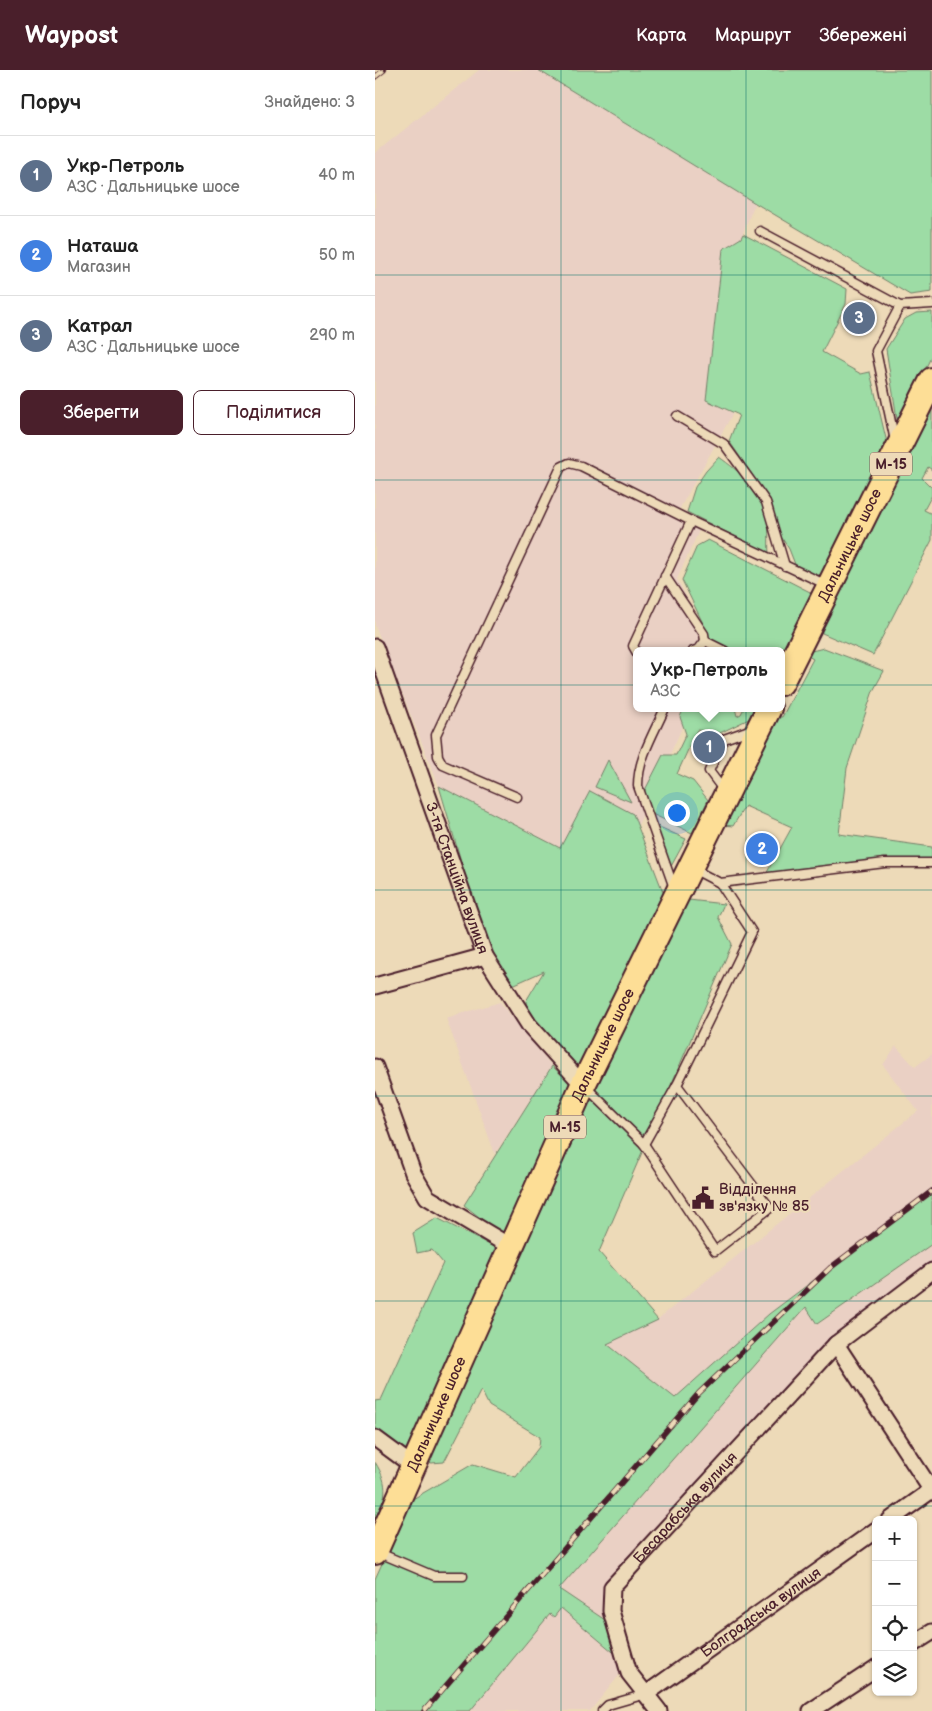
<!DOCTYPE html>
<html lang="uk">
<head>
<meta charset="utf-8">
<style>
  :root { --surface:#fff; --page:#f6f6f6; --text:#222; --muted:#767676; --line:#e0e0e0; --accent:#4a1f2b }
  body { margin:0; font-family:"Balsamiq Sans",sans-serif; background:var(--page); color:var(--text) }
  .controls { position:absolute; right:15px; bottom:15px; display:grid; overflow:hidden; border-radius:8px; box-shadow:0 1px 4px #0004 }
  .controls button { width:45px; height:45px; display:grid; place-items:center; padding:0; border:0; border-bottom:1px solid var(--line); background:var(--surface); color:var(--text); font:25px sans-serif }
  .you { position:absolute; left:301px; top:742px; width:18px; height:18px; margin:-12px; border:4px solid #fff; border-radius:50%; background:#1a73e8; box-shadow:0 0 0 8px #1a73e833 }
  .badge { display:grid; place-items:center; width:32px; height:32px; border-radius:50%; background:var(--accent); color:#fff; font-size:16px; font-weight:700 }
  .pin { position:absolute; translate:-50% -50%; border:2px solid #fff; box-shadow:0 1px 5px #0006 }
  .popup { position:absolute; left:258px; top:577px; width:152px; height:65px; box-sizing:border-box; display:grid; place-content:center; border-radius:8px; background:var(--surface); filter:drop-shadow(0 1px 4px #0005); font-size:16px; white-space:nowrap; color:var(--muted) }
  .popup b { font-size:19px; color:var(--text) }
  .popup::after { content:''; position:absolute; left:50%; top:100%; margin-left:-10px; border:10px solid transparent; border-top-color:var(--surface) }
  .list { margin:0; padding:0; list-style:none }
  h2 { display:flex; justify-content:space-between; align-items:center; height:65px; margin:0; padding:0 20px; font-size:21px }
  h2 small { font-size:16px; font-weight:400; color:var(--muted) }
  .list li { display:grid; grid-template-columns:32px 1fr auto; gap:15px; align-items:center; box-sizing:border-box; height:80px; padding:0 20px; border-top:1px solid var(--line) }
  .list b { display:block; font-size:19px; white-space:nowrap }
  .list p { margin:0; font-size:16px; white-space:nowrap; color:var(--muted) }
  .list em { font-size:16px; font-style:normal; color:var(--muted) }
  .actions { display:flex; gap:10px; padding:15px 20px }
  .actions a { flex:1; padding:11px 0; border:1px solid var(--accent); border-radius:8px; text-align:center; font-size:18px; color:var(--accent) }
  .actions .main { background:var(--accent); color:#fff }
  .icon { flex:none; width:28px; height:28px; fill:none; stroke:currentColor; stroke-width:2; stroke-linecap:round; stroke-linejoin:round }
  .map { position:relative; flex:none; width:557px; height:1641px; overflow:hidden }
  header { display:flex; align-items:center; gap:30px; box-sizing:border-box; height:70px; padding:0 25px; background:var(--accent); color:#fff }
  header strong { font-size:24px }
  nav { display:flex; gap:28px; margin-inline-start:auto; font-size:18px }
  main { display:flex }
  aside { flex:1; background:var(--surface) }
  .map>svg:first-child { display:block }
</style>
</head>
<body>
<header>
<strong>Waypost</strong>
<nav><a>Карта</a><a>Маршрут</a><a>Збережені</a></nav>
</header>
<main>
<aside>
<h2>Поруч<small>Знайдено: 3</small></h2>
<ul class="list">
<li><span class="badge" style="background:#5c6f8a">1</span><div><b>Укр-Петроль</b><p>АЗС · Дальницьке шосе</p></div><em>40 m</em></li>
<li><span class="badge" style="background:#3f7fe0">2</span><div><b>Наташа</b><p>Магазин</p></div><em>50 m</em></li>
<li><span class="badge" style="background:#5c6f8a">3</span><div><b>Катрал</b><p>АЗС · Дальницьке шосе</p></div><em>290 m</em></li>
</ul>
<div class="actions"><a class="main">Зберегти</a><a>Поділитися</a></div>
</aside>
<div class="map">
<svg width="557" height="1641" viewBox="0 0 557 1641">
  <rect width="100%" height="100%" fill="#eddab8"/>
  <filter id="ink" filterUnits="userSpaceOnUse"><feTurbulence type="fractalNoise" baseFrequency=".02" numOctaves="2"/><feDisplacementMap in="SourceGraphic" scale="10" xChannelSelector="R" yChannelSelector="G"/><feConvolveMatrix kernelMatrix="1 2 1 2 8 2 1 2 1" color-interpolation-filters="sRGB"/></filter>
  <g filter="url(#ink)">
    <g fill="#ead0c4">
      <path d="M104,0H163L380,133L366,168L348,179L331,330L358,343L304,440L327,454L302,509L339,581H262V638H316L240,806L64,716L0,555V83Z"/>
      <path d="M125,932L177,996L120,1084L71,948Z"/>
      <path d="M521,976L540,997L557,984V1126L394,1244L300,1328L232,1274L283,1249L543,1041L508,995Z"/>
      <path d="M557,1174V1196L452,1274L235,1516L233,1552L184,1519L431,1237L443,1254Z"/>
      <path d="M186,1538L244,1587L247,1602L215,1641H95L175,1544L179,1547Z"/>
    </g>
    <g fill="#9ddca5" stroke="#747e68">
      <path d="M163,0H557V222L535,225L380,133Z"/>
      <path d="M368,164L472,219L471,234L447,282L486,304L495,302L513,377L455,501C443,506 435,508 423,502L414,479L401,459L397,433L354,371L364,345L331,330L348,179L366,168Z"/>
      <path d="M557,242V285L523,355L511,279L530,249L541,243Z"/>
      <path d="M557,337V400L553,397L547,408L557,418V425L549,440L557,444V470L498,585L447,563L445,553Z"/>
      <path d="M344,387C364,401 385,419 391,444C395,456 393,471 394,484L312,442L320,417L331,401Z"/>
      <path d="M333,470L435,522L439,532L407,597L406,581H357L336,570L307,510L322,476Z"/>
      <path d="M449,578L509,601L498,621L472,698L464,764L557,777V791L502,789L488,794L390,806L417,757L370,736L358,756L339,754L394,646L407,647L438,589L428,583Z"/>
      <path d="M309,638H360L362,646L366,644L369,638H385L380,646L345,663L322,660L302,704L318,711L333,730L317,763L275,743L269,722L288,685H301L311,664L305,647Z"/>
      <path d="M233,690L256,732L220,717Z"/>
      <path d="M64,716L185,778L215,721L258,744L290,827L207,1004L152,940L151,931L169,901L140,914H122Z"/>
      <path d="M278,754L311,769L294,800Z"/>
      <path d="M305,829L349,834L343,847L357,874L224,1182L283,1250L232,1274L300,1328L394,1244L557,1121V1174L442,1254L431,1237L184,1519L233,1552L244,1587L186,1538L179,1547L175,1544L95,1641H0V1509L36,1430L98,1394L141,1407L164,1377L165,1367L114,1336L106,1320L69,1392L56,1393L50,1388Z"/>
      <path d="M177,996L200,1017L133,1170L89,1135Z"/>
      <path d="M62,1148L127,1181L37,1386L0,1363V1331L6,1330L68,1193L57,1180L42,1183L38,1163Z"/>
      <path d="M0,1392C15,1416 11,1428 0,1452Z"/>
    </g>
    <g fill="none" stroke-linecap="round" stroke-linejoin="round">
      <defs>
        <g id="service">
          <path d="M385,161L525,236L557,234"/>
          <path d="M302,346L349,374L391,432L410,496"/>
          <path d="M520,371L501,281L525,236"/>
          <path d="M290,506L329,564L330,571L324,579L318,581"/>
          <path d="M330,571L350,581"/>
          <path d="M262,583L258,576L316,451"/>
          <path d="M290,638C279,663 263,688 263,716L299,818"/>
          <path d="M349,721L334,701L349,669L377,659"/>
          <path d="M142,727L68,695L63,686L61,665L186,397L194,393L206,396L316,451L452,515"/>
          <path d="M345,813L510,793H557"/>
          <path d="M210,1016L269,1074L340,1181L395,1138L302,1015L377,862L345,813L318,799"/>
          <path d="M269,1074L302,1015"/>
          <path d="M2,1482L59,1506H88"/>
          <path d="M227,1641L233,1635L271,1624"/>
        </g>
        <g id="minor">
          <path id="s1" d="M0,577L110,886L154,955L208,1015"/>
          <path d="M0,916L110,886"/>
          <path d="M0,997L38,1103L52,1127L136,1177"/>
          <path d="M461,1274L557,1421"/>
          <path d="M0,1368L38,1396"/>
          <path d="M515,1450L557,1420"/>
          <path d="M538,1574L557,1562"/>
          <path id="s2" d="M271,1624L501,1460"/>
          <path id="s3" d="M284,1641L254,1603L236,1541L237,1517L461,1274L557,1201"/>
          <path d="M436,1641L501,1598"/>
        </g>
        <g id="primary">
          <path id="s4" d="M406,613L557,310"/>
          <path id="s5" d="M0,1482L208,1015L394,638"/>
        </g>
      </defs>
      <use href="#service" stroke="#4a1f2b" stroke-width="11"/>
      <use href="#minor" stroke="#4a1f2b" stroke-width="19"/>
      <use href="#primary" stroke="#4a1f2b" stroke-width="28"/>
      <use href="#service" stroke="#eddab8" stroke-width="8"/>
      <use href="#minor" stroke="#eddab8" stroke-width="15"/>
      <use href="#primary" stroke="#fdde96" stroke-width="24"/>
      <defs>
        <g id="rail">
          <path d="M0,7L9,0"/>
          <path d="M49,1641L324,1323L455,1198L557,1121"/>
        </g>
      </defs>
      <use href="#rail" stroke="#4a1f2b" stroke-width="5.5"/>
      <use href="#rail" stroke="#eddab8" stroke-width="4" stroke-dasharray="11" stroke-linecap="butt"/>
    </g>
  </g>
  <path fill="none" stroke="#0f766e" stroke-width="1" stroke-opacity="0.55" d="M186,0V1641M371,0V1641M0,205H557M0,410H557M0,615H557M0,820H557M0,1026H557M0,1231H557M0,1436H557"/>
  <defs>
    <symbol id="civic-bare" viewBox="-9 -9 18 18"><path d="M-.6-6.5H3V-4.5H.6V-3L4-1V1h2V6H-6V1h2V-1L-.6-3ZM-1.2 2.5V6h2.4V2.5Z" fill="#4a1f2b" stroke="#eddab8" stroke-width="2.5" paint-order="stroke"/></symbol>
  </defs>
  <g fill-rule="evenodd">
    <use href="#civic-bare" x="312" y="1112" width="32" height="32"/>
  </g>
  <g text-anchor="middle" stroke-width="4.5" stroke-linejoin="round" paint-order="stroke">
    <g fill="#eddab8" stroke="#7b5755" stroke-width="1">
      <rect x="495" y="382.5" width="42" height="23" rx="4"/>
      <rect x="169" y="1045.5" width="42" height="23" rx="4"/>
    </g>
    <g font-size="14" font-weight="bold" fill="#4a1f2b">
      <text x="516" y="399">М-15</text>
      <text x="190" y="1062">М-15</text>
    </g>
    <g font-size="15" fill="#4a1f2b" stroke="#eddab8">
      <text dy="5" stroke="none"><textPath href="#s4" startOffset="154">Дальницьке шосе</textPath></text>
      <text dy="5" stroke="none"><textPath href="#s1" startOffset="245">3-тя Станційна вулиця</textPath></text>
      <text dy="5" stroke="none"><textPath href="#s5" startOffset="556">Дальницьке шосе</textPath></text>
      <text dy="5" stroke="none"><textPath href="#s5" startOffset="151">Дальницьке шосе</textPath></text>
      <text dy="5" stroke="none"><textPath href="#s3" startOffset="245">Бесарабська вулиця</textPath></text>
      <text dy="5" stroke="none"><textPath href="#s2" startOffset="141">Болградська вулиця</textPath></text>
    </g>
    <g font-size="15" fill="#4a1f2b" stroke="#eddab8" text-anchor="start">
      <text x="344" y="1124">Відділення<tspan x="344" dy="17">зв'язку № 85</tspan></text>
    </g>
  </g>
</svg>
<div class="controls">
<button>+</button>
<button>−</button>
<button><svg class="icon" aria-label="locate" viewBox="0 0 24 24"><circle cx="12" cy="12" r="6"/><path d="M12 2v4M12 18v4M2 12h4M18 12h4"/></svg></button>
<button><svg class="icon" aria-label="layers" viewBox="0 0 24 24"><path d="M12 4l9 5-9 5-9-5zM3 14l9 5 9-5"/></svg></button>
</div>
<div class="you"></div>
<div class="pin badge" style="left:334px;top:677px;background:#5c6f8a">1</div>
<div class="popup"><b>Укр-Петроль</b>АЗС</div>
<div class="pin badge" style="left:387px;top:779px;background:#3f7fe0">2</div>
<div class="pin badge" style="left:484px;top:248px;background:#5c6f8a">3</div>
</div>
</main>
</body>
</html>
